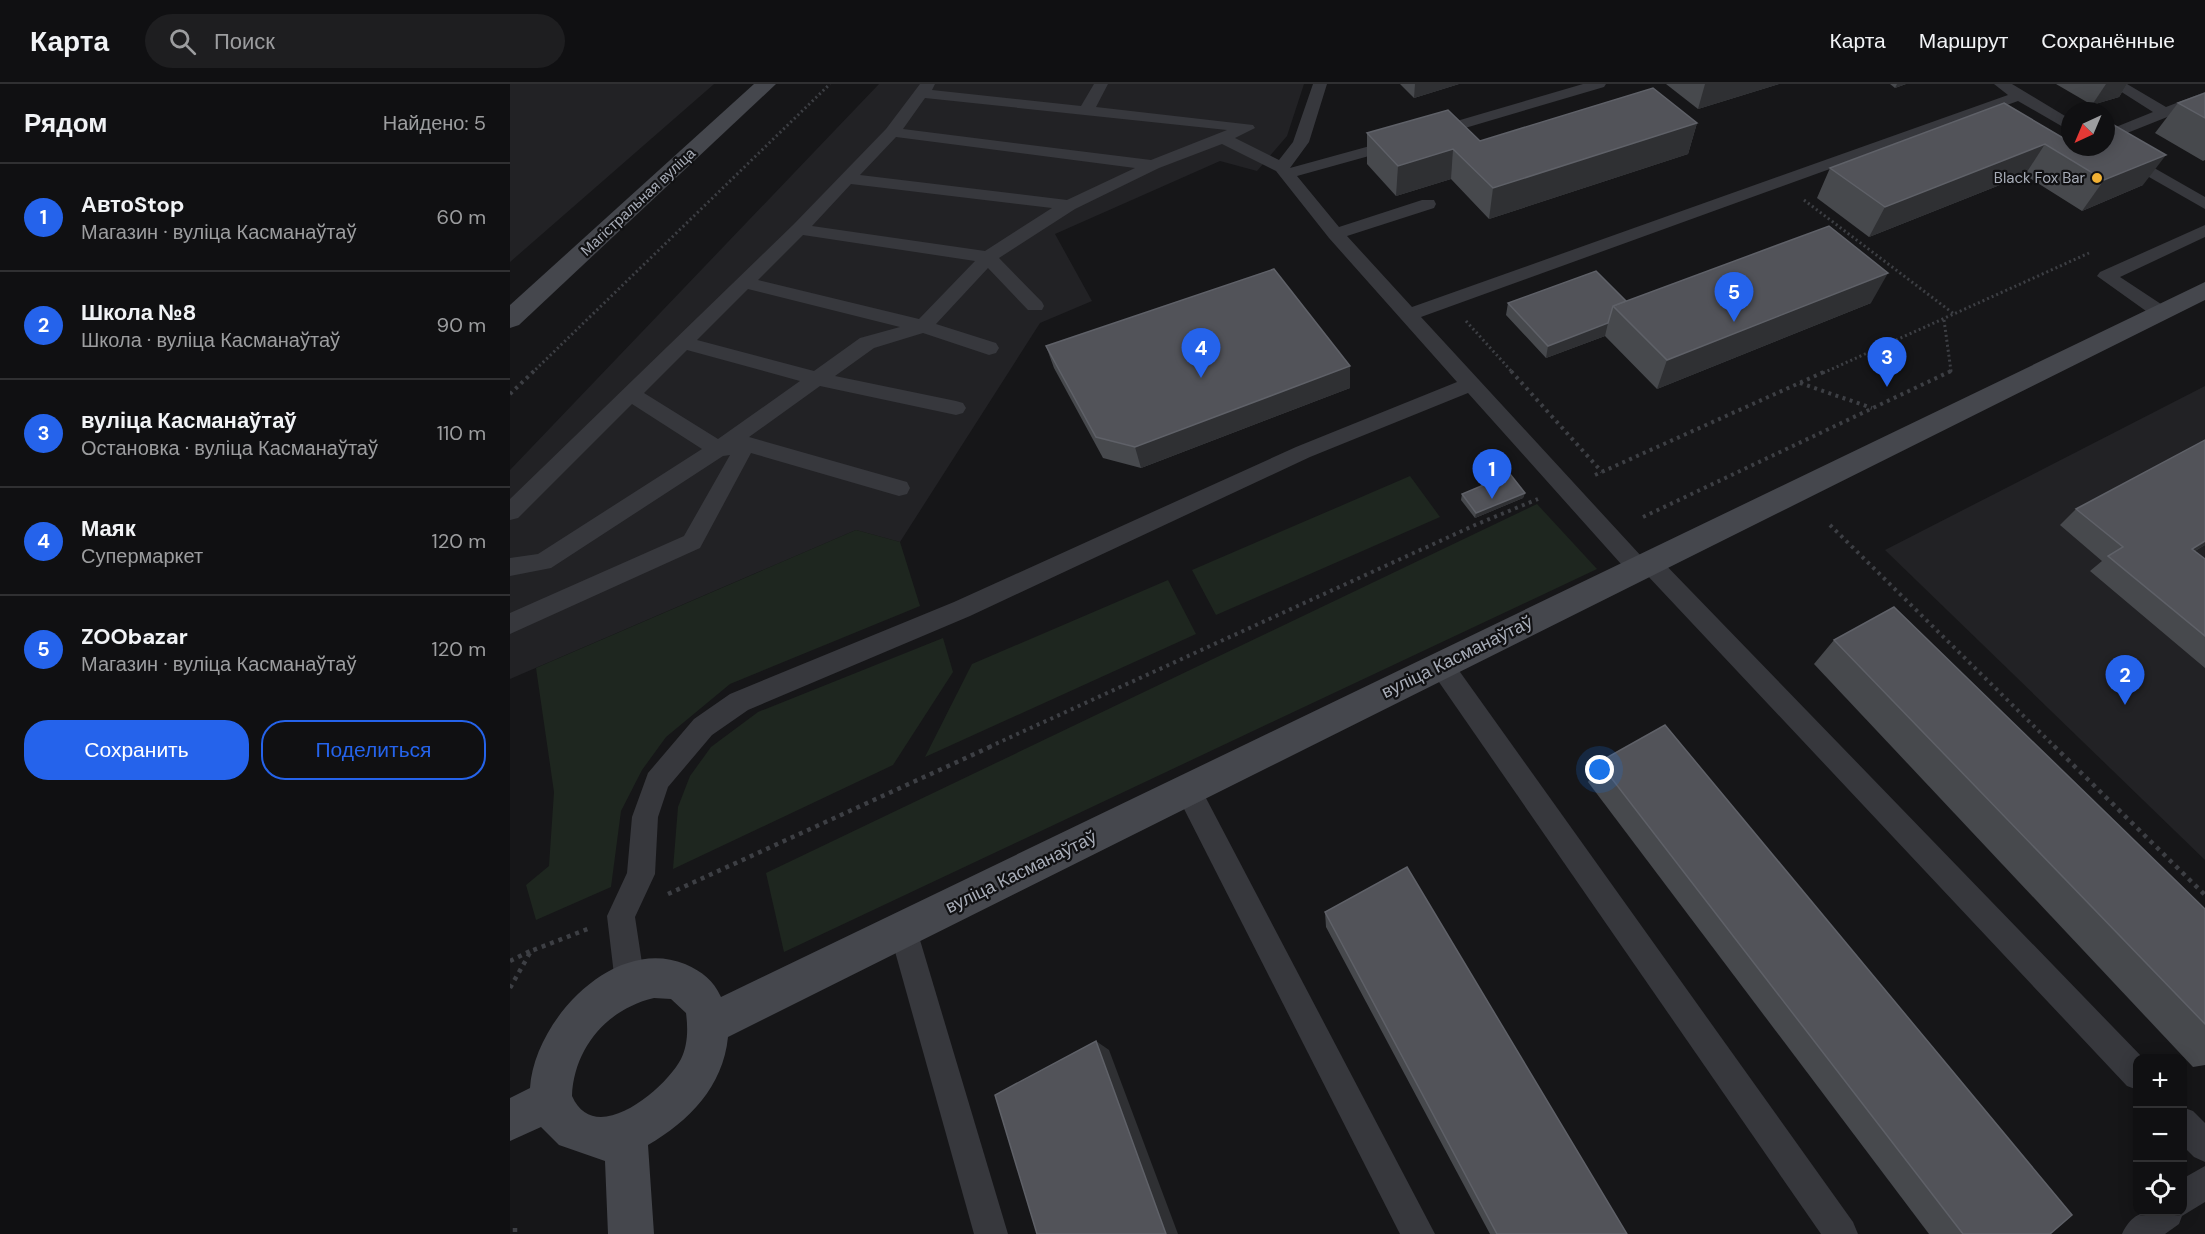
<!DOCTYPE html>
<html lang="ru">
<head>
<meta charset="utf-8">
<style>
  :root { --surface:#101012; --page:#1e1e20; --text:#f1f3f6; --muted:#9c9d9f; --line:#303032; --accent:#2563eb }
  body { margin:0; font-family:"DM Sans",sans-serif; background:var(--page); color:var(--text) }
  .controls { position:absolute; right:18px; bottom:18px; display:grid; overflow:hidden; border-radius:12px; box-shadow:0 3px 15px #0003 }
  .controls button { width:54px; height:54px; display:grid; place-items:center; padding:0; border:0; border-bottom:2px solid var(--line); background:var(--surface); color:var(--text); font:30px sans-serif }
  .compass { position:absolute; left:1551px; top:18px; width:54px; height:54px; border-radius:50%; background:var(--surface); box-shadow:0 3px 15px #0003; rotate:224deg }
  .you { position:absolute; left:1090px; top:686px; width:21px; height:21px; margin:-15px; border:4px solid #fff; border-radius:50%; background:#1a73e8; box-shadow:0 0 0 9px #1a73e833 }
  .badge { display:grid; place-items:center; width:39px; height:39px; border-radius:50%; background:var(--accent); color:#fff; font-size:20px; font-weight:700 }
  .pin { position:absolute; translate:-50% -50px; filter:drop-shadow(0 2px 3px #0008) }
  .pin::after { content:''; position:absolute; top:32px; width:21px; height:18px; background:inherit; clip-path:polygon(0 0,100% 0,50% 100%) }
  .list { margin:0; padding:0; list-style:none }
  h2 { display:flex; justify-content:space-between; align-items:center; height:78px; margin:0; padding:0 24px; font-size:26px }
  h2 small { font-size:20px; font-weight:400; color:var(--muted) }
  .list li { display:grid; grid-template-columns:39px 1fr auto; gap:18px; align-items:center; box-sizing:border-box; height:108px; padding:0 24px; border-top:2px solid var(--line) }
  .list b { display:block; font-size:22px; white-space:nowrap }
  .list p { margin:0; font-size:20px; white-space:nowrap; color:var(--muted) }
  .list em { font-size:20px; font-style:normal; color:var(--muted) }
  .actions { display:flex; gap:12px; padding:18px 24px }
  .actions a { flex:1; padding:14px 0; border:2px solid var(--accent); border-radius:24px; text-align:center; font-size:21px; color:var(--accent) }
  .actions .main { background:var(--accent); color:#fff }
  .icon { flex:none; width:33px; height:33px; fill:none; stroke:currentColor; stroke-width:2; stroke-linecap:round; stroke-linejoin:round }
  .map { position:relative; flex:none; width:1695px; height:1150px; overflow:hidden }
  header { display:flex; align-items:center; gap:36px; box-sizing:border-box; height:84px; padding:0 30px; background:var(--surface); border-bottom:2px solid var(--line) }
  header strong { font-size:28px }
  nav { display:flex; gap:33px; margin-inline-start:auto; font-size:21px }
  .search { width:420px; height:54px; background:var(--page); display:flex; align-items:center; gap:15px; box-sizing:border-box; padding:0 21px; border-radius:33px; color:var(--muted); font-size:22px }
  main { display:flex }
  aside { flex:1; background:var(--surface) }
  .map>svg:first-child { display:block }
</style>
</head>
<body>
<header>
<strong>Карта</strong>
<div class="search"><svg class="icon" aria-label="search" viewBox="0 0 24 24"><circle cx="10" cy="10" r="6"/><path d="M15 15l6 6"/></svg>Поиск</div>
<nav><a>Карта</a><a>Маршрут</a><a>Сохранённые</a></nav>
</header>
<main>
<aside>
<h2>Рядом<small>Найдено: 5</small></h2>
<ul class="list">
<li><span class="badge">1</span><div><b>АвтоStop</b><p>Магазин · вуліца Касманаўтаў</p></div><em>60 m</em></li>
<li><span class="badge">2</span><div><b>Школа №8</b><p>Школа · вуліца Касманаўтаў</p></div><em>90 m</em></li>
<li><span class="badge">3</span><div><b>вуліца Касманаўтаў</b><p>Остановка · вуліца Касманаўтаў</p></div><em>110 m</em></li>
<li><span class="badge">4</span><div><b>Маяк</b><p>Супермаркет</p></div><em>120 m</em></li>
<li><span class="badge">5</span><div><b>ZOObazar</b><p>Магазин · вуліца Касманаўтаў</p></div><em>120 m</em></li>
</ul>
<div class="actions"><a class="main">Сохранить</a><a>Поделиться</a></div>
</aside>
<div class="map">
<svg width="1695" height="1150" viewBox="0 0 1695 1150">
  <rect width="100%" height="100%" fill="#161618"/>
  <g fill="#222225">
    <path d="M0,0H204L0,178Z"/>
    <path d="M369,0H794L777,52L747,87L710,77L545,150L582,217L530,239L390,458L346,446L0,595V386Z"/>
    <path d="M1695,302V776L1375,466Z"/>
  </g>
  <g fill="#1e261f">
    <path d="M900,392L930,433L706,531L682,486Z"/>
    <path d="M1027,420L1087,485L274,868L256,789Z"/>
    <path d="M346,446L390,458L410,522L220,600L156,653L132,686L111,727L101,803L26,836L16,801L39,782L44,708L26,584Z"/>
    <path d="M658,496L686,550L415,673L462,580Z"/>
    <path d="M433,554L443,588L383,681L163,785L168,723L180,692L201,663L248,628Z"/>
  </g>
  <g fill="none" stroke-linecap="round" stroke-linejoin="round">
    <g stroke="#3d3f44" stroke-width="3" stroke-dasharray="2 3" stroke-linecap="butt">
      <path d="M1294,116L1444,230"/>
      <path d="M1434,236L1441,287L1438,289"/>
      <path d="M956,237L1003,289"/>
      <path d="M22,289L320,0"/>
      <path d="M1313,289L1579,169"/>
    </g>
    <g stroke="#3d3f44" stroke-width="4" stroke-dasharray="3 4.5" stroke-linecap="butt">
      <path d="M1001,287L1092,388"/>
      <path d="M1290,299L1362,324"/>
      <path d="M0,310L24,287"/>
      <path d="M1085,391L1316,287"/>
      <path d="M1133,433L1441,287"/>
      <path d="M1320,441L1545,663"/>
      <path d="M479,663L965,441L1028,415"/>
    </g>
    <g stroke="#3d3f44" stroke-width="4.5" stroke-dasharray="4 5" stroke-linecap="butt">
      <path d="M1544,662L1695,811"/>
      <path d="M158,810L482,662"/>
      <path d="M0,877L20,867"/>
      <path d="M0,904L21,867L80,844"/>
      <path d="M5,1144V1150"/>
    </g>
    <g fill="#37383d" fill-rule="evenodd">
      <path d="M410,0H425L422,6L571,22L584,0H598L586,23L743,41L745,44L725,54L769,76L783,58L803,0H817L799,58L780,84L889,54L895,56L897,59L895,62L787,92L829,143L912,116H924L926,120L924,124L837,152L902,223L1498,11L1484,0H1502L1560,35V47L1508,17L911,233L1132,473L1140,470L1148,473L1633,974H1628V1006L1617,1002L1136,490L1128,493L1120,490L958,309L800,373L460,532L238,626L202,651L158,703L148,733L145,790L125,833L135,899L130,909L120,914L110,909L105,899L97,832L117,789L122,733L138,689L184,635L220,610L444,518L786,363L947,298L819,154L766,87L712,60L649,84L565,125L489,174L532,218L534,222L532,226H518L478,184L426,240L486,259L489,264L486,269L479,271L413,249L364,264L325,292L446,317L453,319L456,324L453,329L446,331L310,302L239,353L397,398L400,404L397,410L389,412L241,369L190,464L0,550V529L174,452L220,371L213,372L41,484L0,492V474L28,470L192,365L122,320L8,434L0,436V415L283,141L376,45ZM415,14L717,46L641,76L393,45ZM386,53L625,84L557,116L350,91ZM341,100L542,124L475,167L302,142ZM293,151L465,177L409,235L248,196ZM238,205L390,243L350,254L304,287L187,256ZM177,266L290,297L208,355L134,309Z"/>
      <path d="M1073,0H1096L1094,3L928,52H916L914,49L916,46Z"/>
      <path d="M1599,0H1617L1656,23L1695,8V18L1597,57L1695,113V125L1590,65L1589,63H1596V47L1643,28Z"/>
      <path d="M1695,141V153L1610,193L1657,224L1659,228L1657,232H1643L1587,192L1590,188Z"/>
      <path d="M931,571L940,574L1343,1138L1348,1150H1311L922,588L919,581L922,574Z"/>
      <path d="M678,694L687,697L925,1150H890L669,715L665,706L669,697Z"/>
      <path d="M393,832L403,836L407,846L498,1150H464L379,846L383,836Z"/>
      <path d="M1672,1023L1683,1027L1695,1039V1078L1684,1073L1672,1061Z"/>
      <path d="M1695,1082V1118L1672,1132L1669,1140L1655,1150H1612C1625,1121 1646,1128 1672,1128V1095Z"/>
    </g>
    <g fill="#45474d" fill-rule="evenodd">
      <path d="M244,0H266L9,241L0,244V221Z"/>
      <path d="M1695,198V216L218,953C213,1003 179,1037 138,1061L144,1150H98L95,1077L49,1061L31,1043L0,1057V1014L20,1004C24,937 104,851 175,880C193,888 203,896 211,913ZM144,914L161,915L176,929C178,944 178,961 171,975C156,1004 85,1065 62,1012C64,964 97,925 144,914Z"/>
    </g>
  </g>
  <g fill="#47494d">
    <path d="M890,0H949L904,14Z"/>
    <path d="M1156,0H1269L1188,25Z"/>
    <path d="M1380,0H1396L1385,4Z"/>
    <path d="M1546,0H1617L1609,13L1582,21Z"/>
    <path d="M1695,9V76L1693,77L1645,49L1668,19Z"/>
    <path d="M1494,19L1633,101L1572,127L1515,91L1359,153L1307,114L1320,84Z"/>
    <path d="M1187,39L1178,70L979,135L941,95L886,112L857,80V49L970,57Z"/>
    <path d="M1116,217L1361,219L1147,305L1095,252L1036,274L996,231L998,219Z"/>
    <path d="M536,262L840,304L631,384L593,374L544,284Z"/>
    <path d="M1695,356V461L1685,467L1695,475V584L1580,487L1592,477L1550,441L1566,425Z"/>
    <path d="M1015,409L1013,414L965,434L951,416L952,410Z"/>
    <path d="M1324,556L1695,825V981L1683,983L1304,580Z"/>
    <path d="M1089,678L1540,1150H1419L1078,698Z"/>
    <path d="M815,828L1117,1150H980L816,843Z"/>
  </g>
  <g fill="#2f3033">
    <path d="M905,0H949L904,14Z"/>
    <path d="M1195,0H1269L1188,25Z"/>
    <path d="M1387,0H1396L1385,4Z"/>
    <path d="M1596,0H1617L1609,13L1582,21Z"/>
    <path d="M1187,39L1178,70L979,135L983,104Z"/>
    <path d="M1535,60L1515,91L1359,153L1375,123Z"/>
    <path d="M943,65L941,95L886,112L888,82Z"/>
    <path d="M1656,71L1633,101L1572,127L1594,96Z"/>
    <path d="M1378,189L1361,219L1147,305L1157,276Z"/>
    <path d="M1098,239L1095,252L1036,274L1038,262Z"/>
    <path d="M840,282V304L631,384L625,363Z"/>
    <path d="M1015,409L1013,414L965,434L966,429Z"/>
    <path d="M1695,457V461L1662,480L1682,465Z"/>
    <path d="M586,957L599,966L668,1150H656Z"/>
  </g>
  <g fill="#525359" stroke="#5f6168" stroke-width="1.5">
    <path d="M1143,4L1187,39L983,104L943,65L888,82L857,49L938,26L970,57Z"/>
    <path d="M1695,9V34L1668,19Z"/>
    <path d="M1494,19L1560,58V63H1596V44L1604,41L1656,71L1594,96L1535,60L1375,123L1320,84Z"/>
    <path d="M1319,142L1378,189L1157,276L1103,222Z"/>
    <path d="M764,185L840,282L625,363L586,353L536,262Z"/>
    <path d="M1086,187L1116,217L1103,222L1098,239L1038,262L998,219Z"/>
    <path d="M1695,356V457L1682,465L1695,475V552L1598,472L1613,463L1566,425Z"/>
    <path d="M1000,390L1015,409L966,429L952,410Z"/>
    <path d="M1384,523L1695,825V940L1324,556Z"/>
    <path d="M1155,641L1562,1131L1540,1150H1453L1089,678Z"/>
    <path d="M897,783L1117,1150H987L815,828Z"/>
    <path d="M586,957L656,1150H527L485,1011Z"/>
  </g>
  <circle fill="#f2b134" stroke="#111113" stroke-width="2" cx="1587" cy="94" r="6"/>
  <g text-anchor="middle" stroke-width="4.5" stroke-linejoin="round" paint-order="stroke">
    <g font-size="15" fill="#a8adb8" stroke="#111113" text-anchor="end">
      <text x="1575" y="99">Black Fox Bar</text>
    </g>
    <g font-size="15" fill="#a8adb8" stroke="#111113">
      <text transform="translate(128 118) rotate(-43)" y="5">Магістральная вуліца</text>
    </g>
    <g font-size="18" fill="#a8adb8" stroke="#111113">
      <text transform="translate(947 573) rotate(-26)" y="6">вуліца Касманаўтаў</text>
      <text transform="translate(511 788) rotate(-26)" y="6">вуліца Касманаўтаў</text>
    </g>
  </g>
</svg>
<div class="controls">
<button>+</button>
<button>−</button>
<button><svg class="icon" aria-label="locate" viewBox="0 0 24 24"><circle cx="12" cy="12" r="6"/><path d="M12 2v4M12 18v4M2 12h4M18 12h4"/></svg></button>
</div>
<svg class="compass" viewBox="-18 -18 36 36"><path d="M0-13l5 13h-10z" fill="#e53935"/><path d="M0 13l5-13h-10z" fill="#9c9d9f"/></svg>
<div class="you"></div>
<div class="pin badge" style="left:982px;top:415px">1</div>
<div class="pin badge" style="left:1615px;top:621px">2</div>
<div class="pin badge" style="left:1377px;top:303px">3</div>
<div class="pin badge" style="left:691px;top:294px">4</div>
<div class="pin badge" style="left:1224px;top:238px">5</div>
</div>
</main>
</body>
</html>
